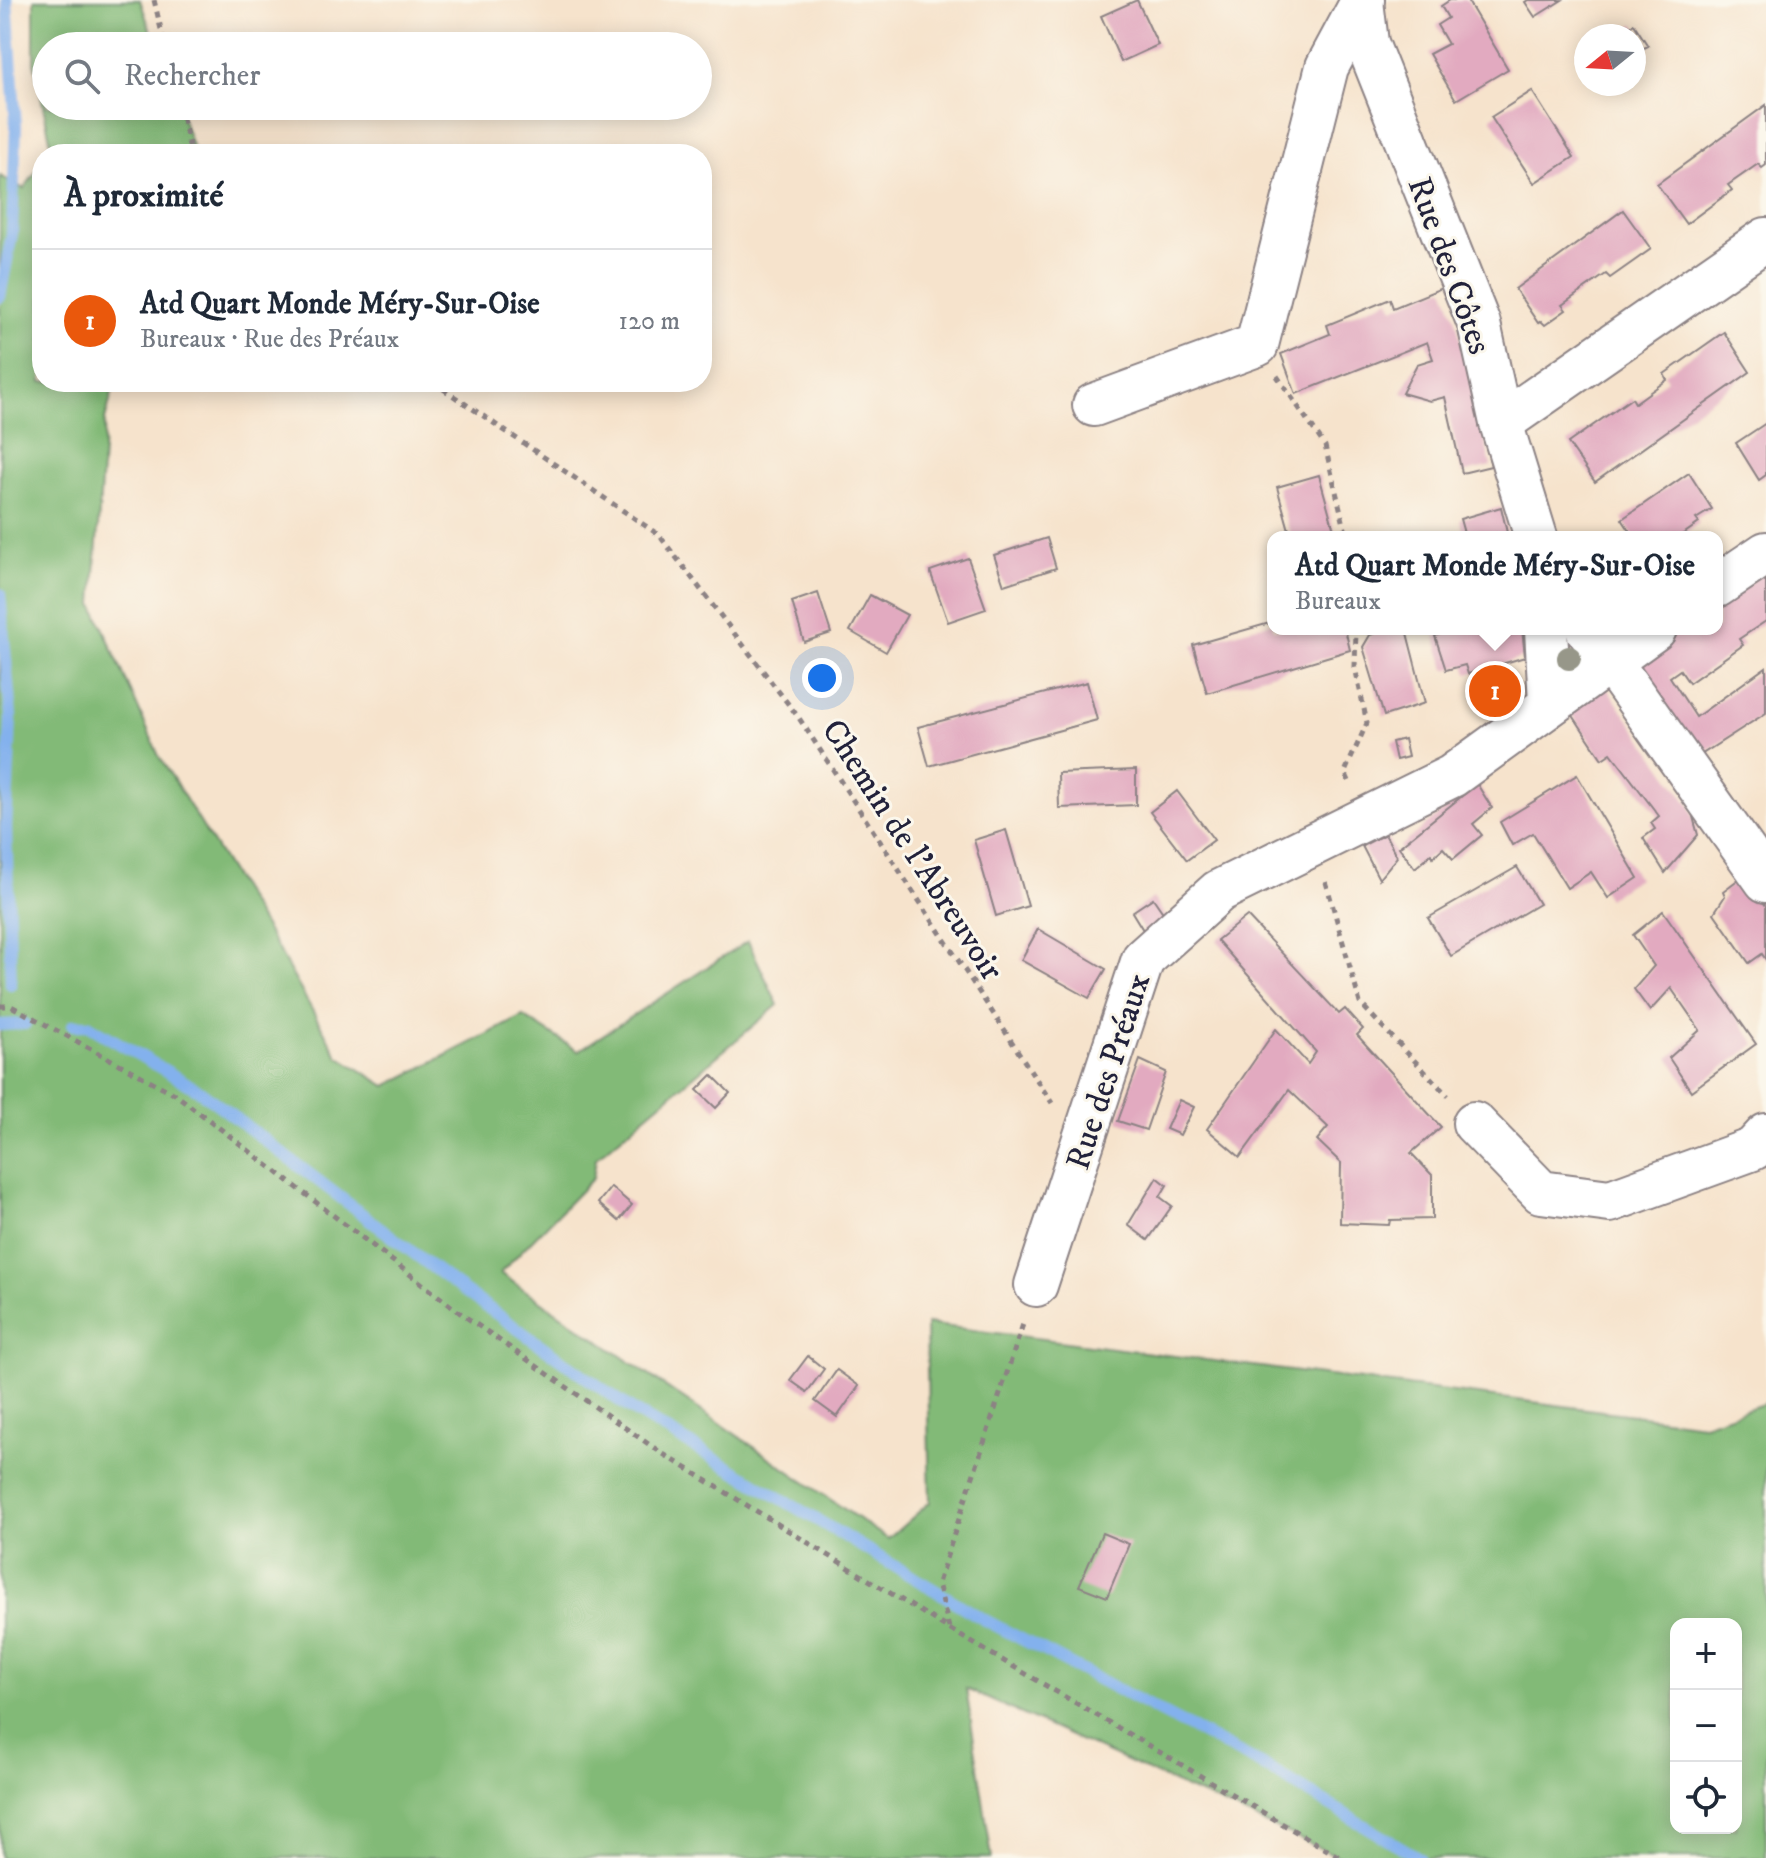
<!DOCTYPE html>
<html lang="fr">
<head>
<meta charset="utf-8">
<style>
  :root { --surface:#fff; --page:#f6f6f7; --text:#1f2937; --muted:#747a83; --line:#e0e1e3; --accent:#ea580c }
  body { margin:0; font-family:"IM FELL DW Pica",serif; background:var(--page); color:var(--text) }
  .controls { position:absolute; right:24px; bottom:24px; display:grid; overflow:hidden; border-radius:16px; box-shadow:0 4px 20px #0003 }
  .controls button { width:72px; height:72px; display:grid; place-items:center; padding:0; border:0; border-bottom:2px solid var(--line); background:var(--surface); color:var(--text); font:40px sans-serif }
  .compass { position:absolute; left:1574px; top:24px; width:72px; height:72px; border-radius:50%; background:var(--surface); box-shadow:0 4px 20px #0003; rotate:252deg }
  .you { position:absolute; left:822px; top:678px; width:28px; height:28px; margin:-20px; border:6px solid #fff; border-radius:50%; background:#1a73e8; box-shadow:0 0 0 12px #1a73e833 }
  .badge { display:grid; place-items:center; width:52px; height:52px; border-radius:50%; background:var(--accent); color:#fff; font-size:26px; font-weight:700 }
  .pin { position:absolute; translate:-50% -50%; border:4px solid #fff; box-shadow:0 2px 8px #0006 }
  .popup { position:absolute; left:1267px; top:531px; width:456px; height:104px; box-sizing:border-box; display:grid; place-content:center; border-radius:16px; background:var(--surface); filter:drop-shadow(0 2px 6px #0005); font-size:26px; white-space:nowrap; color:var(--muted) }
  .popup b { font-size:30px; color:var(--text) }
  .popup::after { content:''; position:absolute; left:50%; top:100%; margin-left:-16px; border:16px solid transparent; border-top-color:var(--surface) }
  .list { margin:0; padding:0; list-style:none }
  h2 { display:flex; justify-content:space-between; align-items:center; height:104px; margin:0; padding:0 32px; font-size:34px }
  h2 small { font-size:26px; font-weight:400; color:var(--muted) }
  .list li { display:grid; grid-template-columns:52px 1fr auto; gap:24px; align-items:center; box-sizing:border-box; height:144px; padding:0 32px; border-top:2px solid var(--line) }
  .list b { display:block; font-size:30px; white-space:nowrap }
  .list p { margin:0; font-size:26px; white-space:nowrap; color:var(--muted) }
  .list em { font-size:26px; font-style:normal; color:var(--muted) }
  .icon { flex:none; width:44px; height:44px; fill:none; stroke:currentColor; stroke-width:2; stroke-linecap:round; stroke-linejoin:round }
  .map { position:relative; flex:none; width:1766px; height:1858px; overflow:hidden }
  .search { position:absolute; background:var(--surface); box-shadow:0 4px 20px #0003; left:32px; top:32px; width:680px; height:88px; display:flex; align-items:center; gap:20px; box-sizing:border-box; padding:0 28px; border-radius:44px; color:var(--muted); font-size:30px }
  .panel { position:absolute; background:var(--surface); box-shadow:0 4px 20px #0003; left:32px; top:144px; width:680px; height:248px; border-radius:32px }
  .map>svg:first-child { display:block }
</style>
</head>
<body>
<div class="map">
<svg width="1766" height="1858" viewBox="0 0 1766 1858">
  <rect width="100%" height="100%" fill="#fbf7ec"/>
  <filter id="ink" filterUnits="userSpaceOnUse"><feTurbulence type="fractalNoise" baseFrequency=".0125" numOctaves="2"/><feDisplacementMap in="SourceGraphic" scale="16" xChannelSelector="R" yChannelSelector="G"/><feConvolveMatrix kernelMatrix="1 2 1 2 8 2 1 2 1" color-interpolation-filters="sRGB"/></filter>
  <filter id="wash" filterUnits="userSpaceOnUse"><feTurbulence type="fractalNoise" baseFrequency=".006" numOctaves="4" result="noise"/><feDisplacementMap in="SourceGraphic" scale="32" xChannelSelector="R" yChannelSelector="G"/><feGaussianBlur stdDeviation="1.8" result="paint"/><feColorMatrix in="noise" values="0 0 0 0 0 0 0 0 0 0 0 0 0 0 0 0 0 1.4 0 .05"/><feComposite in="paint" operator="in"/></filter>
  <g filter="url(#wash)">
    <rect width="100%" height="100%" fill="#f6e3cc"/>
    <g fill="#82ba77" stroke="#526e59" stroke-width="2" fill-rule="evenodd">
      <path d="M34,0H140L156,46H46V106H178L195,154H48L52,149L34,62Z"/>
      <path d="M42,163V382H115L105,420L93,604L158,754L276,946L338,1056L386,1086L523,1016L578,1051L748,941L778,1005L596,1158L593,1178L500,1273L888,1539L930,1502L926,1324L1703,1424L1766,1403V1858H1342L966,1689L992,1858H0V176L24,189ZM1676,1624H1736V1828H1676Z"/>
    </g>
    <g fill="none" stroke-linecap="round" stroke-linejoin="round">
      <g stroke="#83b1ed" stroke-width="12">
        <path d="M0,297L12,234L16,126L7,0"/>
        <path d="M0,594L11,717L6,828L11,984"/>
        <path d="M0,1025L25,1024"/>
        <path d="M73,1025H88L200,1091L457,1286L634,1411L985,1620L1262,1765L1419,1858"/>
      </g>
    </g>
    <g id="blocks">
      <g fill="#e2aac0">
        <path d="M1137,0L1158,45L1121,62L1101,16Z"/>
        <path d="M1450,0H1467L1508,69L1456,100L1429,54L1448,44L1437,25L1448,18L1441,6Z"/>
        <path d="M1528,0H1562L1535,17L1525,2Z"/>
        <path d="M1634,24L1648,46L1634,53V36H1622L1620,33Z"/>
        <path d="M1532,91L1574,157L1534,183L1491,117Z"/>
        <path d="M1766,105V165L1762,168L1758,164L1728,185L1732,190L1686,224L1657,184Z"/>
        <path d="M1623,210L1651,249L1610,278L1606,274L1562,305L1566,310L1545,325L1541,321L1538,323L1515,289Z"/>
        <path d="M1444,287L1455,317L1491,466L1462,473L1445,397L1430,401L1402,393L1417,364L1433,359L1427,342L1296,394L1281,354L1330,334L1327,325L1390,299L1393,308Z"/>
        <path d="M1724,332L1750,372L1595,482L1568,443L1632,398L1635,403L1653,390L1667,380L1664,374Z"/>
        <path d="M1766,423V475L1759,480L1736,443Z"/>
        <path d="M1689,473L1712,509L1696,519L1699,523L1679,537H1634L1622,519Z"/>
        <path d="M1319,475L1336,537H1291L1277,487Z"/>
        <path d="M1501,507L1508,537H1465L1460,519Z"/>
        <path d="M1047,538L1056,568L1004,585L994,555Z"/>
        <path d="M968,558L986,609L948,622L930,571Z"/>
        <path d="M1766,572V621L1739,639L1743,645L1689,683L1680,670L1670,677L1696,717L1766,667V713L1688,763L1627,667L1682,629H1717V605Z"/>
        <path d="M818,593L831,633L804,642L792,602Z"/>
        <path d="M870,595L907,615L886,652L850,631Z"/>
        <path d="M1273,622V629H1345L1350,650L1207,693L1193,645Z"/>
        <path d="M1387,629L1407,633L1425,703L1384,716L1363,647L1370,635Z"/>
        <path d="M1453,629H1522L1525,657L1468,674L1465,665L1446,670L1435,636Z"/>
        <path d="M1087,682L1097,720L929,766L918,727Z"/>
        <path d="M1603,683L1690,806L1698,835L1665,873L1643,838L1655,829L1651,823L1659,816L1611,753L1602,759L1568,708Z"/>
        <path d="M1404,739L1408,757L1396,760L1392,742Z"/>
        <path d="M1136,770V805L1059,808L1058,773Z"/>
        <path d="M1577,775L1638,878L1608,898L1591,872L1567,888L1533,833L1512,845L1500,822Z"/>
        <path d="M1477,784L1492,808L1473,824L1482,835L1453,859L1443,848L1433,857L1431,854L1415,868L1399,847Z"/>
        <path d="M1177,791L1214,840L1187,860L1150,812Z"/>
        <path d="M1006,830L1028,906L996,916L974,840Z"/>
        <path d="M1385,834L1397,857L1379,879L1362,846Z"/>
        <path d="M1517,867L1539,904L1451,956L1428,918Z"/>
        <path d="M1743,876L1766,906V960L1762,954L1749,963L1714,913L1725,896L1723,891Z"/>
        <path d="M1153,898L1170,923L1151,943L1132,912Z"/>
        <path d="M1663,911L1756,1044L1691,1091L1669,1058L1700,1030L1671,988L1650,1011L1634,989L1654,966L1633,935Z"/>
        <path d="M1247,916L1339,1014L1345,1009L1363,1029L1357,1035L1441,1127L1411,1153L1432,1175V1219L1390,1220L1389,1225L1340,1223L1341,1163L1317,1140L1328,1127L1289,1090L1240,1157L1207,1129L1276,1029L1308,1064L1316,1052L1217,940Z"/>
        <path d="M1038,929L1106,969L1089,998L1021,960Z"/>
        <path d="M1140,1060L1166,1072L1146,1130L1118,1121Z"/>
        <path d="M712,1075L730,1093L716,1108L697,1090Z"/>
        <path d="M1179,1100L1194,1107L1180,1135L1166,1129Z"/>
        <path d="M1157,1177L1167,1185L1160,1197L1172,1206L1148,1240L1128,1225Z"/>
        <path d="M611,1187L632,1205L619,1221L598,1203Z"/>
        <path d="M808,1356L824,1369L807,1392L790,1380Z"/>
        <path d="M837,1370L859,1386L837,1417L815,1401Z"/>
        <path d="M1102,1533L1129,1544L1107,1597L1079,1586Z"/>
      </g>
    </g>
  </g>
  <g filter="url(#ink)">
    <use href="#blocks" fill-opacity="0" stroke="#8c8284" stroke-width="2"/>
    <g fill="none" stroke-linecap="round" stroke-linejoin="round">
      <defs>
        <g id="minor">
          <path d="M1362,1L1367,43L1479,324L1501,423L1536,537"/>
          <path d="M1094,405L1257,345L1327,67L1363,0"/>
          <path d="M1501,423L1766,239"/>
          <path d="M1717,586L1766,553"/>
          <path d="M1546,629L1550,704"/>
          <path d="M1587,629L1766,881"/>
          <path d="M1474,1123L1541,1192L1610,1201L1753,1149L1766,1135"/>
          <path d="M1036,1285L1143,959L1219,891L1452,776L1655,629"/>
        </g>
      </defs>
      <use href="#minor" stroke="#8c8284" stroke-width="46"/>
      <g stroke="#8c8284" stroke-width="5" stroke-dasharray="6 6" stroke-linecap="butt">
        <path d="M154,0L165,46"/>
        <path d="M180,106L191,154"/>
        <path d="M1277,376L1325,446L1347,537"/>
        <path d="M433,382L659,535L799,718L1052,1103"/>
        <path d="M1349,781L1345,772L1367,723L1355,667L1356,629"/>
        <path d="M1326,882L1360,1003L1448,1096"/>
        <path d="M0,1006H11L175,1094L463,1315L660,1452L949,1629L1341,1858"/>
        <path d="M949,1628L938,1583L1024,1321"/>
      </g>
      <use href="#minor" stroke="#fff" stroke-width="42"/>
    </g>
    <circle fill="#979789" cx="1569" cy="658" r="12"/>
  </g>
  <g text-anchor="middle" stroke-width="6" stroke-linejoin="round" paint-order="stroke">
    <g font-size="34" fill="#22223b" stroke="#fbf7ec">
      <text transform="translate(1451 265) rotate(70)" y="12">Rue des Côtes</text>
      <text transform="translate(914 849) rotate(57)" y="12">Chemin de l'Abreuvoir</text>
      <text transform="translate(1107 1071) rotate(-72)" y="12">Rue des Préaux</text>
    </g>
  </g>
</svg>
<div class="controls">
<button>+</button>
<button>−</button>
<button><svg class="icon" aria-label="locate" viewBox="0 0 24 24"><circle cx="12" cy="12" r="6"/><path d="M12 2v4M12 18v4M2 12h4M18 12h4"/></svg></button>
</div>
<svg class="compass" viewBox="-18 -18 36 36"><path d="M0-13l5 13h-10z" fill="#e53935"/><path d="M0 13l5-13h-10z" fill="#747a83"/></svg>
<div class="you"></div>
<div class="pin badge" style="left:1495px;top:691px">1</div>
<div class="popup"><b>Atd Quart Monde Méry-Sur-Oise</b>Bureaux</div>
<div class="search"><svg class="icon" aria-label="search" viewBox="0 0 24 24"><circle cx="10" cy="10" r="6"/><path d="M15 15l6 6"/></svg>Rechercher</div>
<section class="panel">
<h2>À proximité<small></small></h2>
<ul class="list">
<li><span class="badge">1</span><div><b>Atd Quart Monde Méry-Sur-Oise</b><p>Bureaux · Rue des Préaux</p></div><em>120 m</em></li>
</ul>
</section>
</div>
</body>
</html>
